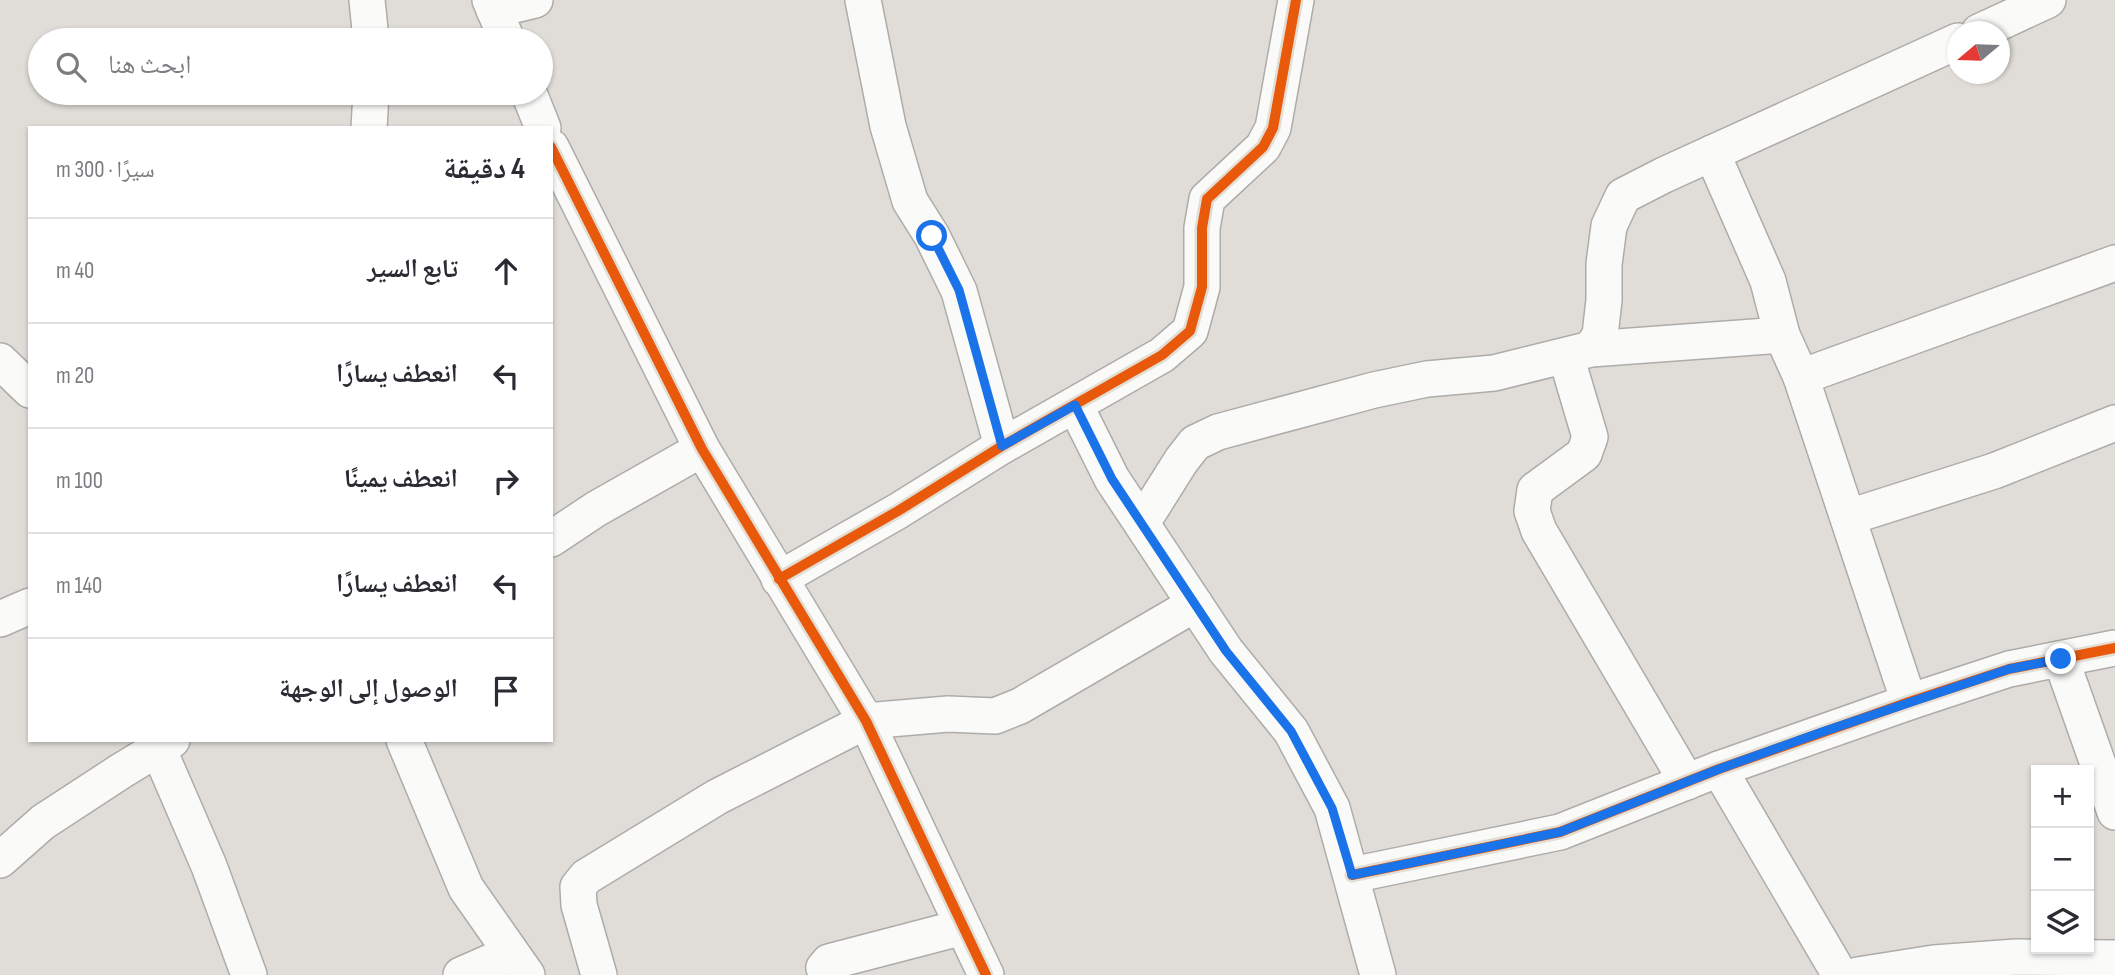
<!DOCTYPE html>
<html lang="ar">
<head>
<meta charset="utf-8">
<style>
  :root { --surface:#fff; --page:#f2f2f3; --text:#2b2b33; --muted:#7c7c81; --line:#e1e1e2 }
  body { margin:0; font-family:"Sofia Sans Condensed","Noto Naskh Arabic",sans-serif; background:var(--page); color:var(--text); direction:rtl }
  .controls { position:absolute; right:21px; bottom:21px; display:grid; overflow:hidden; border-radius:0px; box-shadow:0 2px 5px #0004 }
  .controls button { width:63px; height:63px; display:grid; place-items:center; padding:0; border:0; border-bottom:2px solid var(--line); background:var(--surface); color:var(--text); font:35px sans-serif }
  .compass { position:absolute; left:1947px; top:21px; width:63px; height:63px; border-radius:50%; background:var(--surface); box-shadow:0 2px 5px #0004; rotate:251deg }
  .stop { position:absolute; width:21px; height:21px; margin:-16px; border:5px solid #1a73e8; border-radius:50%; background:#fff }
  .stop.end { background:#1a73e8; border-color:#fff; box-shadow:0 2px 7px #0008 }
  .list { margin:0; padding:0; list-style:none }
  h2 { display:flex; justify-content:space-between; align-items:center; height:91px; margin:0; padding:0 28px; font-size:30px }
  h2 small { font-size:23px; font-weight:400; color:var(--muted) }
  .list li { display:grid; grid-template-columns:46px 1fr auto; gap:21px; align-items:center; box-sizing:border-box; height:105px; padding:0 28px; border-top:2px solid var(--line) }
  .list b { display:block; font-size:26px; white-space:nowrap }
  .list em { font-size:23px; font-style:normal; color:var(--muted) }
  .icon { flex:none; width:38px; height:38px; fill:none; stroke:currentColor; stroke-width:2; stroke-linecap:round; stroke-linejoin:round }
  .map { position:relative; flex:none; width:2115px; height:975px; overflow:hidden; direction:ltr }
  .search { position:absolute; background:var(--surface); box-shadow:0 2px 5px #0004; left:28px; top:28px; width:525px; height:77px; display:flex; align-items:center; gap:18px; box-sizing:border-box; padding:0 24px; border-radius:38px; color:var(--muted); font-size:26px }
  .panel { position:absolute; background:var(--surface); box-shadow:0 2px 5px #0004; left:28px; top:126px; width:525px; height:616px; border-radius:0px; direction:rtl }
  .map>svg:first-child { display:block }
</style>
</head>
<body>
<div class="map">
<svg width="2115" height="975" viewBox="0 0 2115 975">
  <rect width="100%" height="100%" fill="#e0ddd8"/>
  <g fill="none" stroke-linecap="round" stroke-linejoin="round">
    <defs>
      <g id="street">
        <path d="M367,0L371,40"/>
        <path d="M490,0L507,40"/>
        <path d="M863,0L888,126L910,201L932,236L959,291L1002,446"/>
        <path d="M494,10L535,0"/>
        <path d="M1979,32L2048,0"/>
        <path d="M529,93L543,128"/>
        <path d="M369,128L371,93"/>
        <path d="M551,147L702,449L866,721L986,975"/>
        <path d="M1712,153L1768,281L1782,335L1801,377L1909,702"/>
        <path d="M1591,349L1600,335L1604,300V264L1609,226L1623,196L1664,175L1958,41"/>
        <path d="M1566,356L1590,437L1584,454L1535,490L1532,511L1539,531L1687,782"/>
        <path d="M0,361L30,390"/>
        <path d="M1801,377L2115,263"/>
        <path d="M1075,405L1112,479L1226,651L1291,731L1332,808L1378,975"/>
        <path d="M1849,517L1994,471L2115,423"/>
        <path d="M1142,523L1181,461L1195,443L1218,432L1374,390L1427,379L1494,373L1591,349L1782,335"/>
        <path d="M551,539L596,509L702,449"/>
        <path d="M779,579L898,511L1002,446L1162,355L1190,331L1202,287V228L1207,199L1263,147L1273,128L1296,0"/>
        <path d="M0,619L30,606"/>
        <path d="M2061,659L2115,812"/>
        <path d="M404,740L466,888L527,975"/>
        <path d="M158,748L209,866L249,975"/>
        <path d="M1719,769L1840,975"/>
        <path d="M0,860L43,822L121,771L172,740"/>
        <path d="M1352,875L1560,832L1719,769L1909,702L2009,669L2115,648"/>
        <path d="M461,975L511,953"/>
        <path d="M599,975L579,905L578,887L586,877L717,797L866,721L948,714L995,716L1020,706L1195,604"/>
        <path d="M827,975L824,968L829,962L963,927"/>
        <path d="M1858,975L1934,963L2016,957L2115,958"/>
      </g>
    </defs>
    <use href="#street" stroke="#adaca8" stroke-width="38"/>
    <use href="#street" stroke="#fafaf9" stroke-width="35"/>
    <defs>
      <g id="cycleway">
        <path d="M551,147L702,449L866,721L986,975"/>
        <path d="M779,579L898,511L1002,446L1162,355L1190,331L1202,287V228L1207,199L1263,147L1273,128L1296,0"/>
        <path d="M1352,875L1560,832L1719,769L1909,702L2009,669L2115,648"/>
      </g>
    </defs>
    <use href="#cycleway" stroke="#e3ded4" stroke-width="15"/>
    <use href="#cycleway" stroke="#e8590c" stroke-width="10"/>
  </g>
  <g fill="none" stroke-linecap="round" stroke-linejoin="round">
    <path stroke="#1a73e8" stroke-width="9" d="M932,236L959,290L1002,446L1075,405L1112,479L1226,651L1291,731L1332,808L1352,875L1560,832L1719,769L1822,732L2009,669L2061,659"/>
  </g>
</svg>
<div class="controls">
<button>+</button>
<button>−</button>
<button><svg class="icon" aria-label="layers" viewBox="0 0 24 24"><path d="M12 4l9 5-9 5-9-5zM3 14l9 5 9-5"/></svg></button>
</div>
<svg class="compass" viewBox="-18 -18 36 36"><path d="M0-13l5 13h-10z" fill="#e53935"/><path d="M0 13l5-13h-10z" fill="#7c7c81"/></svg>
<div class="stop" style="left:932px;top:236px"></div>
<div class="stop end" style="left:2061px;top:659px"></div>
<div class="search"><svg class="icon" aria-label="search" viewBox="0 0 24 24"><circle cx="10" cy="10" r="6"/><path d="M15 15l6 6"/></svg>ابحث هنا</div>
<section class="panel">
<h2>4 دقيقة<small>سيرًا · 300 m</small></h2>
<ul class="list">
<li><svg class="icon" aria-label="ahead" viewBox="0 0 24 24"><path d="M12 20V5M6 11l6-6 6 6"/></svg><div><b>تابع السير</b></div><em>40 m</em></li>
<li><svg class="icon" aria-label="left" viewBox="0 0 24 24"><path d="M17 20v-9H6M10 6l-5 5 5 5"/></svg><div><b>انعطف يسارًا</b></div><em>20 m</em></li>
<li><svg class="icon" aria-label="right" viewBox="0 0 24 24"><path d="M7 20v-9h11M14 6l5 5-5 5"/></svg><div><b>انعطف يمينًا</b></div><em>100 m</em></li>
<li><svg class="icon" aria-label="left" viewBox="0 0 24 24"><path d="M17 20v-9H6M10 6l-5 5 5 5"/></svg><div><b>انعطف يسارًا</b></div><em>140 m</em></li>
<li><svg class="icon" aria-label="arrive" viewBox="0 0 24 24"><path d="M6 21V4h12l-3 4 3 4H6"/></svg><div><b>الوصول إلى الوجهة</b></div></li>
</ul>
</section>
</div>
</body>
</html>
